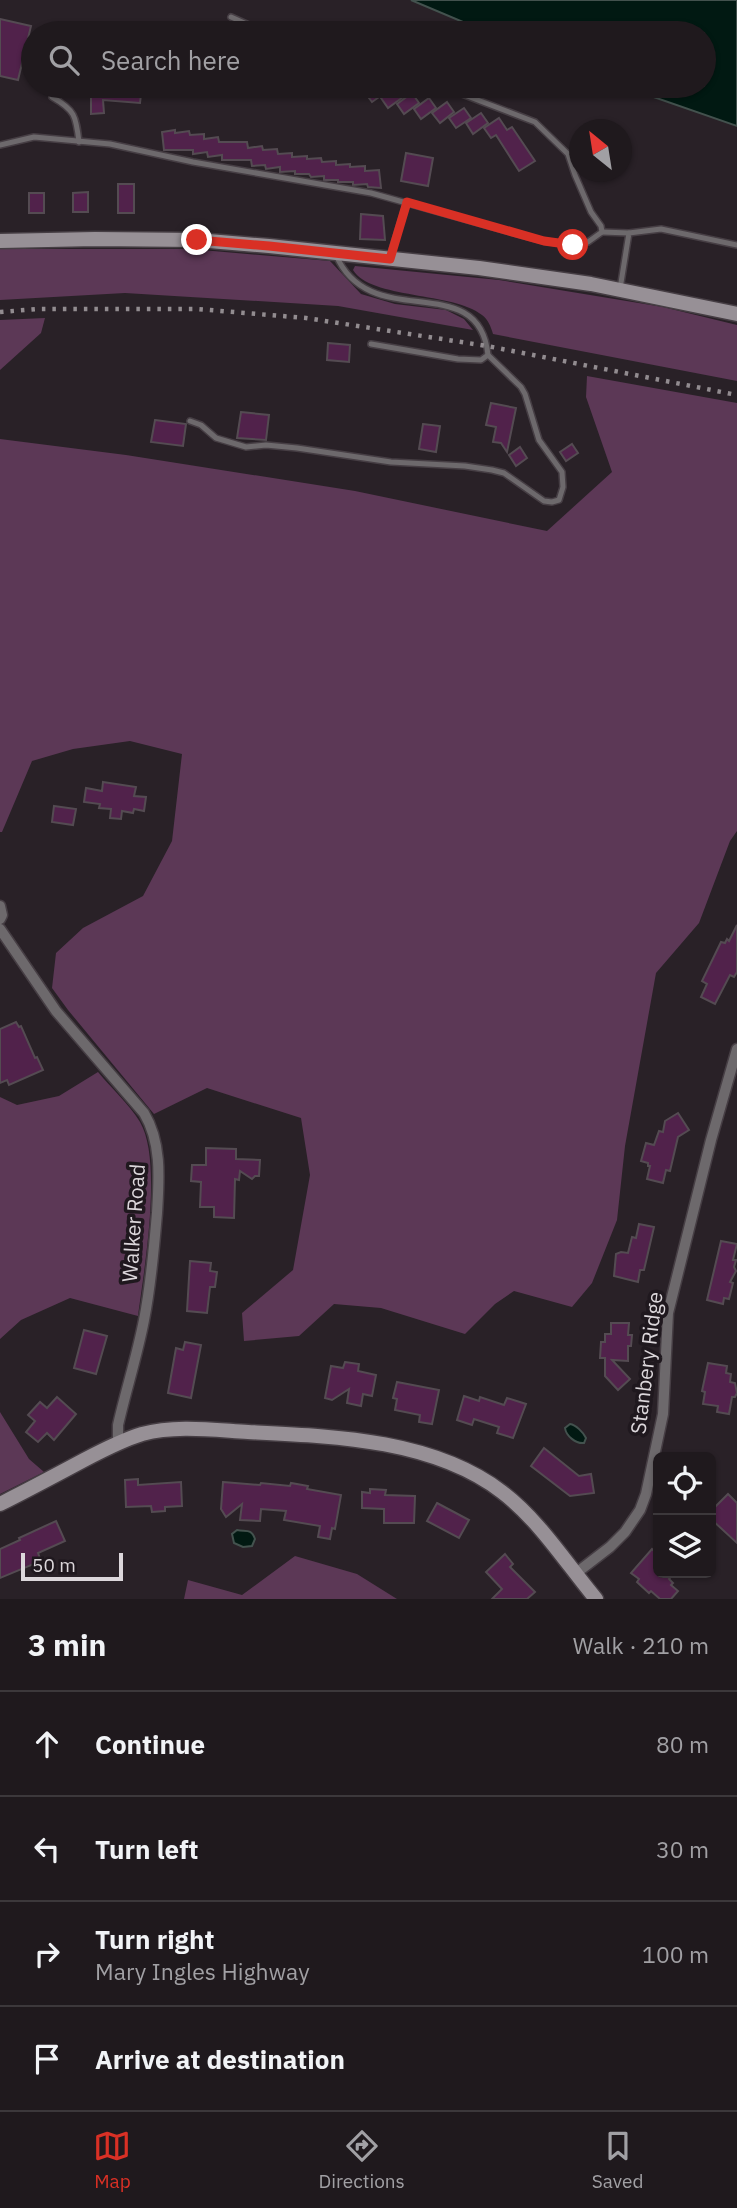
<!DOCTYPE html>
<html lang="en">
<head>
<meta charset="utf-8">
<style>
  :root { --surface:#1f191d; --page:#272226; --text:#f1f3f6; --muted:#a1a0a4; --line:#3c383b; --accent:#d93025 }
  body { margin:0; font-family:"IBM Plex Sans",sans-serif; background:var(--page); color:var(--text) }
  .controls { position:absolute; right:21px; bottom:21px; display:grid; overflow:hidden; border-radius:10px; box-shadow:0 2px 5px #0004 }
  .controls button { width:63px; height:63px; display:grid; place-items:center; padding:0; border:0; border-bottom:2px solid var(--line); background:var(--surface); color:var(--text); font:35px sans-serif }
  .compass { position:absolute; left:569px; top:119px; width:63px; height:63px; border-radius:50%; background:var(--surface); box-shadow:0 2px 5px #0004; rotate:330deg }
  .scale { position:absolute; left:21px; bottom:18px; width:102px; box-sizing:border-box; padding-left:7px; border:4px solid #dcd7db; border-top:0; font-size:19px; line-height:24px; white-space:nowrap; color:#dcd7db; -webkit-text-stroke:5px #1f181e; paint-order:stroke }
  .stop { position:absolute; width:21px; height:21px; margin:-16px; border:5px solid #d93025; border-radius:50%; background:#fff }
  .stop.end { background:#d93025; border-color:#fff; box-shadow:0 2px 7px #0008 }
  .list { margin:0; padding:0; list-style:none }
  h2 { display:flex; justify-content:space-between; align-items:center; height:91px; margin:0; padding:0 28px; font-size:30px }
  h2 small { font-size:23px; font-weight:400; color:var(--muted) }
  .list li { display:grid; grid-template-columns:46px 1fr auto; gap:21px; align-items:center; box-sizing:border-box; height:105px; padding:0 28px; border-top:2px solid var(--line) }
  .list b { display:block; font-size:26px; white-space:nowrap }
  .list p { margin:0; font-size:23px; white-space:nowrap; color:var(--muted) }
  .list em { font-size:23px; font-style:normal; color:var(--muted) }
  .icon { flex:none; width:38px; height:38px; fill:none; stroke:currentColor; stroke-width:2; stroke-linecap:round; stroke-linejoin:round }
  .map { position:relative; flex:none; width:737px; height:1599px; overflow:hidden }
  .search { position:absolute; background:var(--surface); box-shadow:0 2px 5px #0004; left:21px; right:21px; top:21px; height:77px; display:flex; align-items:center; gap:18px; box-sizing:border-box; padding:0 24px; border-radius:38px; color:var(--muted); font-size:26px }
  .sheet { height:511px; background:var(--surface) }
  nav { display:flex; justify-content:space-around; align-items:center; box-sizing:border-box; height:98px; border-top:2px solid var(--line); background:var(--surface); font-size:19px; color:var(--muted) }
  nav a { display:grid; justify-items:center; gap:4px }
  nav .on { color:var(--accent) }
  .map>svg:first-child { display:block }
</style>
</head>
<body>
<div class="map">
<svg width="737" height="1599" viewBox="0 0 737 1599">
  <rect width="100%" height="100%" fill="#292127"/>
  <g fill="#5c3856">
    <path d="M0,249H190L330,261L361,294L395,304L446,310L464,319L473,330L338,306L125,293L0,300Z"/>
    <path d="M355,266L499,280L663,307L737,325V381L493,334C491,327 488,319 482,315C454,292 370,299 353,270Z"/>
    <path d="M45,318L41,333L0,370V320Z"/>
    <path d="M587,376L737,403V831L730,841L699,923L656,973L625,1146L617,1220L592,1283L572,1307L514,1291L495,1304L465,1334L381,1308L334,1304L299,1336L244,1341L242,1313L293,1270L310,1175L301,1118L207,1088L154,1114L68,1010L52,988L56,953L83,928L143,896L172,841L182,754L130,741L73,749L32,761L2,832H0V439L126,455L355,491L547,531L612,472L586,397Z"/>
    <path d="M98,1072C111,1088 129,1104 140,1122C163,1161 144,1270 138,1316L70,1298L21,1320L0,1339V1097L17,1105L59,1096Z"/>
    <path d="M0,1412L29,1459L44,1472L0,1494Z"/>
    <path d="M295,1556L357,1574L397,1599H184L188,1580L242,1595Z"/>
  </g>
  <g fill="#011912" stroke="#43524e" stroke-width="2">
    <path d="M411,0H737V126L622,86H704V33H489Z"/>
    <path d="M570,1424C576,1425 583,1432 586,1438L584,1443C576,1444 566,1436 565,1428Z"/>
    <path d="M237,1530C246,1532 251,1528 255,1539L252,1546L243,1547L234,1543L232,1534Z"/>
  </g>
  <g fill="#51224b" stroke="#544b52" stroke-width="2">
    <path d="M0,19L31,26L18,80L0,76Z"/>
    <path d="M69,86H142L140,103L103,100L104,113L91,114V95L69,91Z"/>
    <path d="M360,86H395L372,102Z"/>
    <path d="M395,87L403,97L388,108L381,98Z"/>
    <path d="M412,93L419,103L404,114L397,104Z"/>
    <path d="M429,98L436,108L421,119L414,109Z"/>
    <path d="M447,102L454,112L440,123L432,113Z"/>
    <path d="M464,108L471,118L456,128L449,118Z"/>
    <path d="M481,113L488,123L473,134L466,123Z"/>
    <path d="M499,118L507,130L512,127L535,161L519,171L496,135L491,138L484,128Z"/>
    <path d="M175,130V133L189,131L190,135L204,134V139L218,137L219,142H247L248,148L262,146L263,150L277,149L278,154L292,153V157L307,156V159L321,158L322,162L336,161V165L350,164V167L365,166V171L379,170L381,188L368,187L367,184L353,185V182H338V180H324V176L311,177L309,174H295V171L280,172V167L266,169L265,165L252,166L251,160H222V155L208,157L207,152L193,154V150H164L162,132Z"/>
    <path d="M406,153L433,158L428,186L401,181Z"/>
    <rect x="118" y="184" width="16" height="29"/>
    <path d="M88,192V212H73V193Z"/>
    <rect x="29" y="193" width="15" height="20"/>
    <path d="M361,214L383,216L385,240L360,239Z"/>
    <path d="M328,343L350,345L349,362L327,360Z"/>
    <path d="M491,403L516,408L507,452L501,443L493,442L496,427L486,425Z"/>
    <path d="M241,412L269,415L266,440L237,438Z"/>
    <path d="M155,420L186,424L183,446L151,442Z"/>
    <path d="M423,424L440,426L436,452L419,449Z"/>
    <path d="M572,444L578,453L566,461L560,452Z"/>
    <path d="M520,447L527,458L516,466L509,455Z"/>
    <path d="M103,782L136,787L134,796L146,797L144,811L134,809L133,813L122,811L121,819L110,818L111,809L99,808L100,804L84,802L86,788L102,791Z"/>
    <path d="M54,806L76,809L73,825L52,822Z"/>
    <path d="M737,925V972L734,977L730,975L715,1004L701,997L707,984L702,981L721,942L725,943L727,939L729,941Z"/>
    <path d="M16,1022L19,1027L21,1026L35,1058L37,1057L43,1070L9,1085L7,1080L0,1083V1029Z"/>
    <path d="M678,1113L689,1130L678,1137L670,1171L666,1170L663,1183L647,1179L650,1166H648V1163L641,1161L646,1143L654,1145L659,1131L663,1132L665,1121Z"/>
    <path d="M206,1148L236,1149V1159L260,1160L259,1176H255L252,1179L240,1171L239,1180L235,1179L234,1218L214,1217V1207H200L201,1182L191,1181L192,1165H206Z"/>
    <path d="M639,1224L654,1227L644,1270H640L638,1282L614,1276L616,1254L621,1252L628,1253L632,1237L636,1238Z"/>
    <path d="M721,1241L737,1244L733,1260H736L734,1267L736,1271L730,1282L733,1283L729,1299L724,1298L723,1304L707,1300Z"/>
    <path d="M190,1261L211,1263L210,1271L217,1272L215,1287H210L207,1313L187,1311Z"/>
    <path d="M611,1323H629L628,1335H632L631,1346H628V1361L612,1360L630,1379L618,1390L605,1376V1358H600L601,1342H605V1334H611Z"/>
    <path d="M84,1330L107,1336L96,1374L74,1368Z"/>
    <path d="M185,1342L201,1345L191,1398L168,1393L176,1348L183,1350Z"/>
    <path d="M345,1362L359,1364L358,1371L376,1375L372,1396L363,1394L361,1406L347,1403L349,1389L332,1400L325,1398L331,1366L343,1368Z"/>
    <path d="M708,1363L727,1366L726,1373L731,1374L730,1382L735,1383L737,1393L735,1397H732L729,1414L717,1412L718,1406L703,1404L705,1392L702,1391Z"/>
    <path d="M397,1382L439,1390L432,1424L419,1422L420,1415L395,1410L397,1399L393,1398Z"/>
    <path d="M464,1396L479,1401L480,1397L504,1405L507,1398L526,1404L513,1438L497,1433L499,1427L474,1419L472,1425L457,1420Z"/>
    <path d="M57,1397L76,1414L54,1440L47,1433L38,1442L26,1432L35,1421L28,1415L40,1402L47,1408Z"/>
    <path d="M544,1448L579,1476L591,1474L594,1493L570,1496L531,1466Z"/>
    <path d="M138,1479V1485L181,1482L182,1506L165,1507V1511L152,1512L151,1506L126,1507L125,1480Z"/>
    <path d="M223,1482L260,1485L261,1483L290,1486L291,1483L308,1486L307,1489L341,1495L335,1529L332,1528L330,1539L318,1537L320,1526L284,1520L286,1511L261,1509L260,1521L240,1520L242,1504L226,1517L221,1509Z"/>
    <path d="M370,1489L386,1490L385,1495L415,1496L414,1523H384V1509L362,1508V1492L370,1493Z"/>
    <path d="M728,1494L737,1503V1543L711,1519V1511Z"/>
    <path d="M437,1503L469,1520L459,1538L427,1521Z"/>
    <path d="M56,1521L65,1541L38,1553L41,1561L0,1578V1549L20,1540L19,1538Z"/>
    <path d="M652,1549L658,1555V1573H674L669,1579L673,1583L671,1585L678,1591L671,1599H660L651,1591L649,1593L637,1582L639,1579L631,1573Z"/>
    <path d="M505,1554L513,1564L510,1567L535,1592L527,1599H492L502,1589L486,1572Z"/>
  </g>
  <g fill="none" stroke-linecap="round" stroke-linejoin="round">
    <defs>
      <g id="lane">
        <path d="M231,17L267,33"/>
        <path d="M52,97C75,110 76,116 79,142"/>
        <path d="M0,145L34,137L110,144L193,162L371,193L543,241L574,245L588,242L602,232L601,226L591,212L575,175L568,154L535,122L462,94L436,86"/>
        <path d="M602,232L629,233"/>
        <path d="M336,255C370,335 479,267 488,355"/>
        <path d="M390,256L407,202"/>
        <path d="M620,289L629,233L661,229L737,245"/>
        <path d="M190,421L201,425L216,438L246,447L266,445L297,448L391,462L465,466L492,470L504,473L544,501L552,502L559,500L563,487L562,472L539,440L525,394L521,387L488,355L481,360L458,359L371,344"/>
      </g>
      <g id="street">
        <path d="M0,906L2,915L0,919"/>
        <path d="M0,929L56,1011L144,1113C162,1143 159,1179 157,1213C154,1249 151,1285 144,1320C137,1356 126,1390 118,1425V1443"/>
        <path d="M575,1574L610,1547L625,1532L640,1510L646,1494L663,1414L668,1313L711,1140L737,1049"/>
      </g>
      <g id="secondary">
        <path d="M0,241L95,239L197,240L269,246L479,268L591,284L737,314"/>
        <path d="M0,1504C28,1490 56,1475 84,1460C103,1450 122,1440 142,1434C176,1425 213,1430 248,1432C331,1436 433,1439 502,1492C539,1520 566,1563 596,1599"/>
      </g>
    </defs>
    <use href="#lane" stroke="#463e44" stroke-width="8"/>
    <use href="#street" stroke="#463e44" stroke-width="13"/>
    <use href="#secondary" stroke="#463e44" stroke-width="17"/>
    <use href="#lane" stroke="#6d696c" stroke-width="5"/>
    <use href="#street" stroke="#6d696c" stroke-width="10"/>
    <use href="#secondary" stroke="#979096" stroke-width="14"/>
    <path stroke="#928c90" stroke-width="4.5" stroke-dasharray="3.5 7" stroke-linecap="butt" d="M0,312L37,309H197L306,318L487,346L737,395"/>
  </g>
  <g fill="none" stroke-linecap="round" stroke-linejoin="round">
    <path stroke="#d93025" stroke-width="9" d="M197,240L269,246L390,259L407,202L544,241L573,245"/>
  </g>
  <g text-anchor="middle" stroke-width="7" stroke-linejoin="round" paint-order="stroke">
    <g font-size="21" fill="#dcd7db" stroke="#1f181e">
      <text transform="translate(134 1223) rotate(-86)" y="7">Walker Road</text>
      <text transform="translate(647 1363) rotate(-83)" y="7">Stanbery Ridge</text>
    </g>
  </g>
</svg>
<div class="controls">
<button><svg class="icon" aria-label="locate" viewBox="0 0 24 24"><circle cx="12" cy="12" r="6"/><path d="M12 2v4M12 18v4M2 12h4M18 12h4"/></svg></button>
<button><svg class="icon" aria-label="layers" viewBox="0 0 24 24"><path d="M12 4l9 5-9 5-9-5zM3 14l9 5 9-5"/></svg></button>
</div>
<svg class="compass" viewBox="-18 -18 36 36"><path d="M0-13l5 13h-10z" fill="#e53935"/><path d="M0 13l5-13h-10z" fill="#a1a0a4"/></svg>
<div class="scale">50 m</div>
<div class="stop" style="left:573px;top:245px"></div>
<div class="stop end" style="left:197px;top:240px"></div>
<div class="search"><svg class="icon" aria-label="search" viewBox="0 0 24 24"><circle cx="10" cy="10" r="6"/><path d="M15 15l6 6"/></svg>Search here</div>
</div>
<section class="sheet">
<h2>3 min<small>Walk · 210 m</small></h2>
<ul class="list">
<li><svg class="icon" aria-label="ahead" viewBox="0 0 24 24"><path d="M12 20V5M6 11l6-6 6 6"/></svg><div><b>Continue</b></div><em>80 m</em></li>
<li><svg class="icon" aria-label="left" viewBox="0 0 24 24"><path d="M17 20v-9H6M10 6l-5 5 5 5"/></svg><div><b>Turn left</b></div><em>30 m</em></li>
<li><svg class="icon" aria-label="right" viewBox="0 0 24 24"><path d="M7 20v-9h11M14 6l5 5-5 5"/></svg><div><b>Turn right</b><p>Mary Ingles Highway</p></div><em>100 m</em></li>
<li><svg class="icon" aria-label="arrive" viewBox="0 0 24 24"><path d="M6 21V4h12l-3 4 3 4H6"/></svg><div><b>Arrive at destination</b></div></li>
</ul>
</section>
<nav>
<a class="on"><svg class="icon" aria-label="map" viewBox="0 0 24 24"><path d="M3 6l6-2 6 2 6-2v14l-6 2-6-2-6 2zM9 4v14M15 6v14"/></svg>Map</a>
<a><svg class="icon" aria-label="directions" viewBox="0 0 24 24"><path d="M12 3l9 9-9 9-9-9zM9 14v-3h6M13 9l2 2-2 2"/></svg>Directions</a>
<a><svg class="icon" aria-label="saved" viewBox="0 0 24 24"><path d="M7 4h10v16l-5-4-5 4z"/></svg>Saved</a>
</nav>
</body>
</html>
